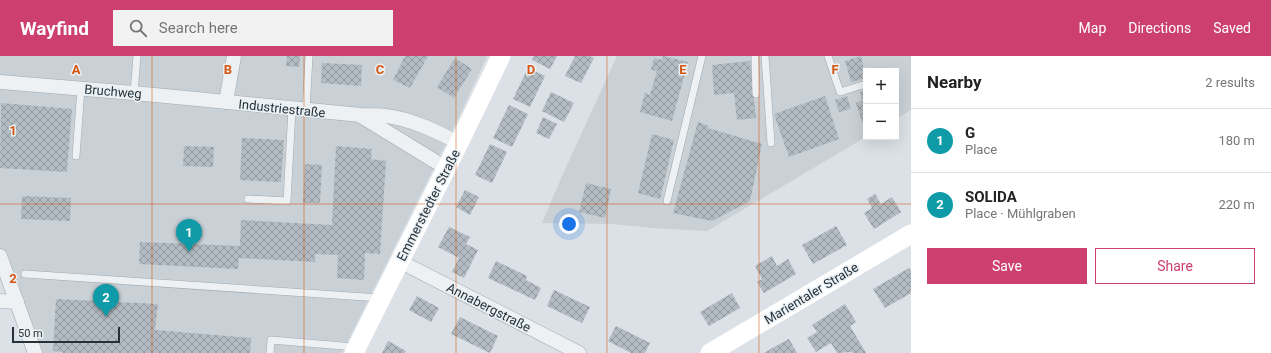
<!DOCTYPE html>
<html lang="en">
<head>
<meta charset="utf-8">
<style>
  :root { --surface:#fff; --page:#f2f2f2; --text:#222; --muted:#767676; --line:#e0e0e0; --accent:#cc3f6f }
  body { margin:0; font-family:Roboto,sans-serif; background:var(--page); color:var(--text) }
  .controls { position:absolute; right:12px; top:12px; display:grid; overflow:hidden; border-radius:0px; box-shadow:0 4px 16px #0002 }
  .controls button { width:36px; height:36px; display:grid; place-items:center; padding:0; border:0; border-bottom:1px solid var(--line); background:var(--surface); color:var(--text); font:20px sans-serif }
  .scale { position:absolute; left:12px; bottom:10px; width:108px; box-sizing:border-box; padding-left:4px; border:2px solid #26323b; border-top:0; font-size:11px; line-height:14px; white-space:nowrap; color:#26323b; -webkit-text-stroke:3px #eaf0f4; paint-order:stroke }
  .you { position:absolute; left:569px; top:168px; width:14px; height:14px; margin:-10px; border:3px solid #fff; border-radius:50%; background:#1a73e8; box-shadow:0 0 0 6px #1a73e833 }
  .badge { display:grid; place-items:center; width:26px; height:26px; border-radius:50%; background:var(--accent); color:#fff; font-size:13px; font-weight:700 }
  .pin { position:absolute; translate:-50% -33px; filter:drop-shadow(0 1px 2px #0008) }
  .pin::after { content:''; position:absolute; top:21px; width:14px; height:12px; background:inherit; clip-path:polygon(0 0,100% 0,50% 100%) }
  .list { margin:0; padding:0; list-style:none }
  h2 { display:flex; justify-content:space-between; align-items:center; height:52px; margin:0; padding:0 16px; font-size:17px }
  h2 small { font-size:13px; font-weight:400; color:var(--muted) }
  .list li { display:grid; grid-template-columns:26px 1fr auto; gap:12px; align-items:center; box-sizing:border-box; height:64px; padding:0 16px; border-top:1px solid var(--line) }
  .list b { display:block; font-size:15px; white-space:nowrap }
  .list p { margin:0; font-size:13px; white-space:nowrap; color:var(--muted) }
  .list em { font-size:13px; font-style:normal; color:var(--muted) }
  .actions { display:flex; gap:8px; padding:12px 16px }
  .actions a { flex:1; padding:9px 0; border:1px solid var(--accent); border-radius:0px; text-align:center; font-size:14px; color:var(--accent) }
  .actions .main { background:var(--accent); color:#fff }
  .icon { flex:none; width:22px; height:22px; fill:none; stroke:currentColor; stroke-width:2; stroke-linecap:round; stroke-linejoin:round }
  .map { position:relative; flex:none; width:911px; height:297px; overflow:hidden }
  header { display:flex; align-items:center; gap:24px; box-sizing:border-box; height:56px; padding:0 20px; background:var(--accent); color:#fff }
  header strong { font-size:19px }
  nav { display:flex; gap:22px; margin-inline-start:auto; font-size:14px }
  .search { width:280px; height:36px; background:var(--page); display:flex; align-items:center; gap:10px; box-sizing:border-box; padding:0 14px; border-radius:0px; color:var(--muted); font-size:15px }
  main { display:flex }
  aside { flex:1; background:var(--surface) }
  .map>svg:first-child { display:block }
</style>
</head>
<body>
<header>
<strong>Wayfind</strong>
<div class="search"><svg class="icon" aria-label="search" viewBox="0 0 24 24"><circle cx="10" cy="10" r="6"/><path d="M15 15l6 6"/></svg>Search here</div>
<nav><a>Map</a><a>Directions</a><a>Saved</a></nav>
</header>
<main>
<div class="map">
<svg width="911" height="297" viewBox="0 0 911 297">
  <defs>
    <pattern id="building-cross-hatch" width="8" height="8" patternUnits="userSpaceOnUse"><rect width="8" height="8" fill="#b3bcc2"/><path d="M0 0l8 8M0 8l8-8" fill="none" stroke="#91999f"/></pattern>
  </defs>
  <rect width="100%" height="100%" fill="#dbe1e6"/>
  <g fill="#c9d1d7">
    <path d="M0,0H487L463,53L342,297H27L0,223Z"/>
    <path d="M617,0H911V54L896,63V15H866V81L707,175L652,172L612,168L542,167L562,120Z"/>
  </g>
  <g fill="url(#building-cross-hatch)">
    <path d="M287,0H300L299,11L286,10Z"/>
    <path d="M405,0H428L410,32L393,24Z"/>
    <path d="M534,0H557L550,13L532,4Z"/>
    <path d="M575,0H590L594,2L581,27L565,20Z"/>
    <path d="M663,0L688,6L672,65L640,56L645,37L650,39L657,15L651,14L654,2L662,4Z"/>
    <path d="M861,0L866,22L851,26L845,5Z"/>
    <path d="M455,2L472,13L454,42L437,31Z"/>
    <path d="M750,5L756,62L737,64L734,37L714,39L712,9Z"/>
    <path d="M322,7L362,9L361,30L321,27Z"/>
    <path d="M528,12L545,20L530,51L513,43Z"/>
    <path d="M866,34V65L862,66L856,47L862,45L860,36Z"/>
    <path d="M551,36L574,47L564,66L542,55Z"/>
    <path d="M825,40L839,83L789,101L774,58Z"/>
    <path d="M847,40L851,53L839,56L835,44Z"/>
    <path d="M1,47L72,53L67,116L0,112Z"/>
    <path d="M509,49L528,58L512,91L493,82Z"/>
    <path d="M543,61L557,68L549,83L536,77Z"/>
    <path d="M698,66L709,70L708,72L762,88L750,145L712,165L673,157Z"/>
    <path d="M652,78L674,84L660,143L638,137Z"/>
    <path d="M242,82L284,84L281,126L240,124Z"/>
    <path d="M490,88L507,96L492,127L475,119Z"/>
    <path d="M184,90L214,91L213,111L183,110Z"/>
    <path d="M336,90L372,93L371,103L386,105L380,198L365,197L364,224L337,222L338,199L315,198V206L239,202L238,213L139,208L140,186L240,190L241,164L332,169Z"/>
    <path d="M305,108L322,109L320,147H303Z"/>
    <path d="M586,127L611,133L605,162L579,156Z"/>
    <path d="M465,134L479,141L470,159L456,151Z"/>
    <path d="M875,138L881,148L892,141L901,156L874,173L864,157L872,152L867,143Z"/>
    <path d="M22,140L71,142L70,165L21,163Z"/>
    <path d="M836,170L847,189L813,208L802,189Z"/>
    <path d="M449,171L470,181L466,188L478,194L464,222L452,216L459,202L438,191Z"/>
    <path d="M772,200L777,210L788,203L796,218L764,237L757,226L762,223L755,210Z"/>
    <path d="M496,205L527,220L526,224L541,232L535,244L488,222Z"/>
    <path d="M909,212L911,215V237L885,252L873,233Z"/>
    <path d="M554,234L590,251L582,267L547,250Z"/>
    <path d="M732,237L740,252L709,270L700,256Z"/>
    <path d="M417,240L439,252L431,266L409,254Z"/>
    <path d="M56,243L158,248L155,274L251,282L250,297H63V296L53,295Z"/>
    <path d="M845,248L856,266L850,270L866,297H853L852,296L837,297L831,287L816,296L807,282L817,276L812,269Z"/>
    <path d="M460,261L498,280L490,297L451,278Z"/>
    <path d="M616,270L650,287L645,297H631L608,285Z"/>
    <path d="M789,283L797,297H764L776,290Z"/>
    <path d="M388,285L406,295L405,297H382Z"/>
  </g>
  <g fill="none" stroke-linecap="round" stroke-linejoin="round">
    <defs>
      <g id="service">
        <path d="M755,0L756,38"/>
        <path d="M765,0L771,87"/>
        <path d="M828,0L840,36L866,28"/>
        <path d="M134,37L137,0"/>
        <path d="M306,55L309,0"/>
        <path d="M76,100L81,32"/>
        <path d="M248,143L287,145L292,53"/>
        <path d="M667,145L702,0"/>
        <path d="M25,218L380,242"/>
        <path d="M270,297L271,284L355,291"/>
      </g>
      <g id="minor">
        <path d="M0,26L134,37L361,59C369,59 378,59 386,60C411,63 436,75 459,87"/>
        <path d="M226,46L234,0"/>
        <path d="M361,60L446,112"/>
        <path d="M0,200L35,297"/>
        <path d="M399,205L579,297"/>
        <path d="M0,245L17,246"/>
      </g>
    </defs>
    <use href="#service" stroke="#a1a9af" stroke-width="8"/>
    <use href="#minor" stroke="#a1a9af" stroke-width="15"/>
    <use href="#service" stroke="#eef1f4" stroke-width="7"/>
    <use href="#minor" stroke="#eef1f4" stroke-width="14"/>
    <g stroke="#fff" stroke-width="19">
      <path d="M354,297L459,87L501,0"/>
      <path d="M710,297L911,178"/>
    </g>
  </g>
  <path fill="none" stroke="#d55511" stroke-width="1" stroke-opacity="0.55" d="M152,0V297M304,0V297M456,0V297M607,0V297M759,0V297M0,148H911"/>
  <g text-anchor="middle" stroke-width="3" stroke-linejoin="round" paint-order="stroke">
    <g font-size="13" fill="#26323b" stroke="#eaf0f4">
      <text transform="translate(113 35) rotate(5)" y="5">Bruchweg</text>
      <text transform="translate(282 52) rotate(6)" y="5">Industriestraße</text>
      <text transform="translate(428 149) rotate(-63)" y="5">Emmerstedter Straße</text>
      <text transform="translate(811 237) rotate(-31)" y="5">Marientaler Straße</text>
      <text transform="translate(489 251) rotate(27)" y="5">Annabergstraße</text>
    </g>
  </g>
  <g font-size="13" text-anchor="middle" font-weight="bold" fill="#d55511" stroke="#eaf0f4" stroke-width="3" stroke-linejoin="round" paint-order="stroke">
    <text x="76" y="18">A</text>
    <text x="228" y="18">B</text>
    <text x="380" y="18">C</text>
    <text x="531" y="18">D</text>
    <text x="683" y="18">E</text>
    <text x="835" y="18">F</text>
    <text x="13" y="79">1</text>
    <text x="13" y="227">2</text>
  </g>
</svg>
<div class="controls">
<button>+</button>
<button>−</button>
</div>
<div class="scale">50 m</div>
<div class="you"></div>
<div class="pin badge" style="left:189px;top:196px;background:#0f9aa8">1</div>
<div class="pin badge" style="left:106px;top:261px;background:#0f9aa8">2</div>
</div>
<aside>
<h2>Nearby<small>2 results</small></h2>
<ul class="list">
<li><span class="badge" style="background:#0f9aa8">1</span><div><b>G</b><p>Place</p></div><em>180 m</em></li>
<li><span class="badge" style="background:#0f9aa8">2</span><div><b>SOLIDA</b><p>Place · Mühlgraben</p></div><em>220 m</em></li>
</ul>
<div class="actions"><a class="main">Save</a><a>Share</a></div>
</aside>
</main>
</body>
</html>
